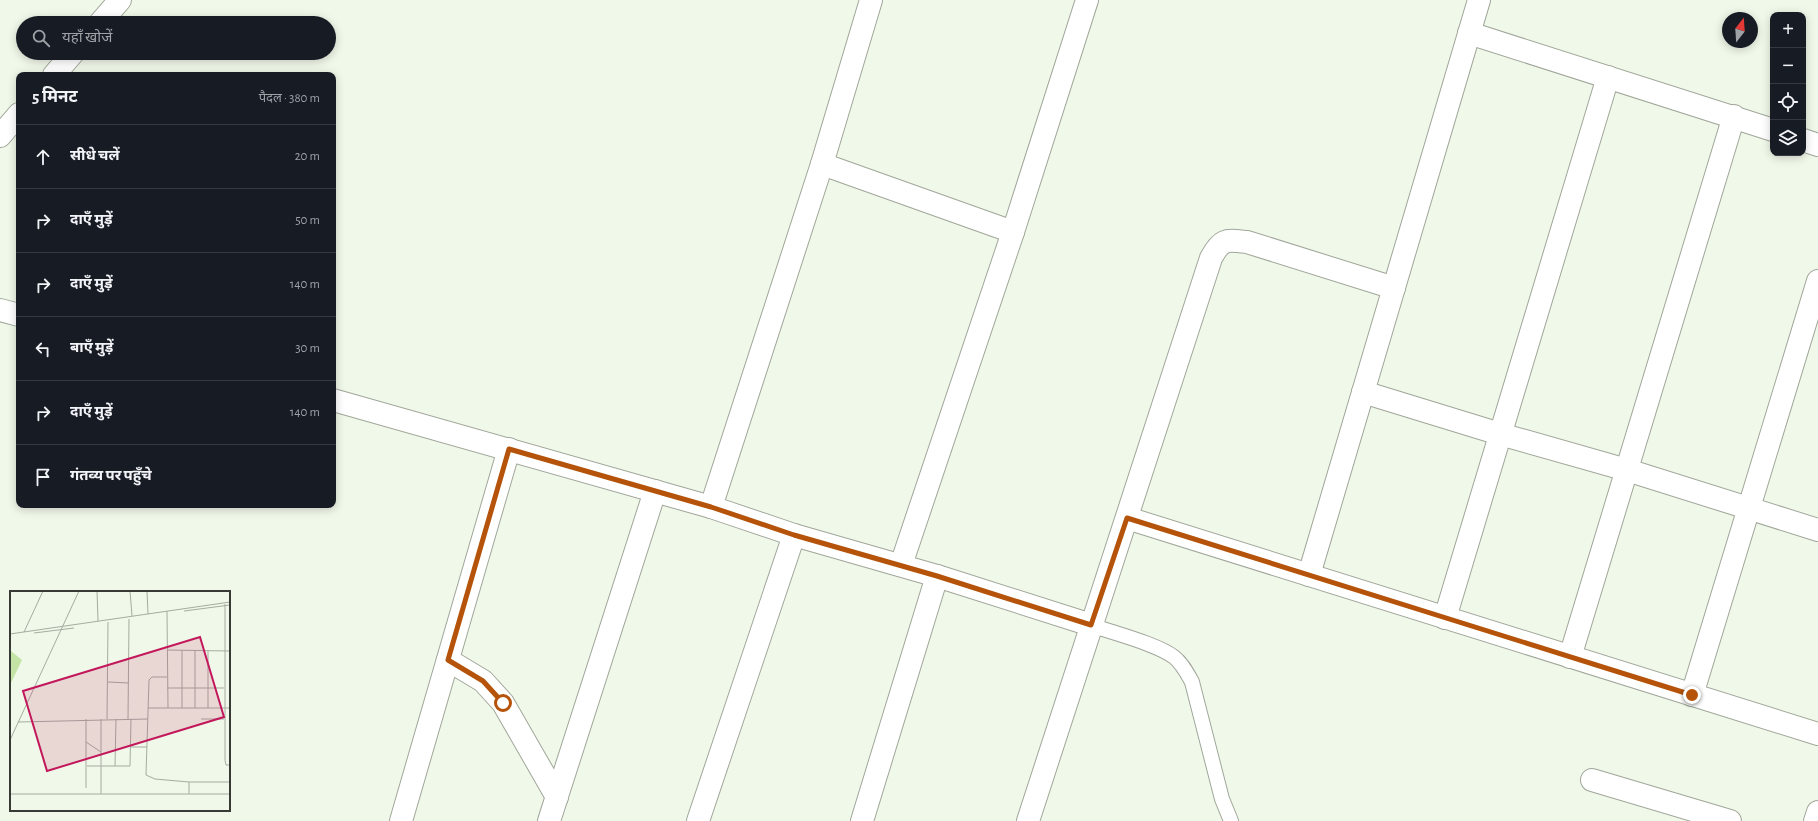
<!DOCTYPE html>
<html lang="hi">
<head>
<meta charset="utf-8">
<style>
  :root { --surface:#171b24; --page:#242831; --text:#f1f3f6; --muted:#9ea1a6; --line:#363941 }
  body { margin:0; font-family:"Alegreya Sans","Noto Sans Devanagari",sans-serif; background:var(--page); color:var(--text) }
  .controls { position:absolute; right:12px; top:12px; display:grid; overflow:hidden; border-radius:8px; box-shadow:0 2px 10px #0003 }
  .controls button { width:36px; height:36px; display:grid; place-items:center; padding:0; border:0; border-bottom:1px solid var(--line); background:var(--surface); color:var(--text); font:20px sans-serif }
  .compass { position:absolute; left:1722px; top:12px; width:36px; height:36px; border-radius:50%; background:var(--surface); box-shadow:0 2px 10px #0003; rotate:17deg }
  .stop { position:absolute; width:12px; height:12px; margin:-9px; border:3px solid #b45309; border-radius:50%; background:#fff }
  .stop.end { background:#b45309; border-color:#fff; box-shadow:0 1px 4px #0008 }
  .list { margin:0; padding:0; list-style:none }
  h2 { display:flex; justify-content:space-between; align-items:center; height:52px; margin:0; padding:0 16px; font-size:17px }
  h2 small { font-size:13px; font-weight:400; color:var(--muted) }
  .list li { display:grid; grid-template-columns:26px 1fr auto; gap:12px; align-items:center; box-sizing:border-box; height:64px; padding:0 16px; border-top:1px solid var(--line) }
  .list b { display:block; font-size:15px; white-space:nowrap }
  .list em { font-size:13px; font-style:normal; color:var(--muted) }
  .icon { flex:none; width:22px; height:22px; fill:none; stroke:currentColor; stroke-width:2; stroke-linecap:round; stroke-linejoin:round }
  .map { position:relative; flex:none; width:1818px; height:821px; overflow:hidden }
  .search { position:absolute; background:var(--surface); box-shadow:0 2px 10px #0003; left:16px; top:16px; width:320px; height:44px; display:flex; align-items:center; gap:10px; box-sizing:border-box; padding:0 14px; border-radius:22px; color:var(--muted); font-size:15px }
  .panel { position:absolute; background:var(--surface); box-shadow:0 2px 10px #0003; left:16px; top:72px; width:320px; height:436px; border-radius:8px }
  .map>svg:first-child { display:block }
</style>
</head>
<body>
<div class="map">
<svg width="1818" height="821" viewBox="0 0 1818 821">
  <rect width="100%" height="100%" fill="#f0f8e9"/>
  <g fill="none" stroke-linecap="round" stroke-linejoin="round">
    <defs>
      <path id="service" d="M1091,625C1113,633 1157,644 1174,657C1182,663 1187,673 1192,682L1222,799L1231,821"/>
      <g id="minor">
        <path d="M100,23L120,0"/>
        <path d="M1469,33L1773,130"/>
        <path d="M54,75L73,53"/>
        <path d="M0,136L19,114"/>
        <path d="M1803,140L1818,145"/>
        <path d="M822,164L1013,232"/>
        <path d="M0,310L19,315"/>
        <path d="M1363,392L1500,434L1627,470L1818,530"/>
        <path d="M333,400L711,507L794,535L937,576L1091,625"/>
        <path d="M711,507L822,164L871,0"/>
        <path d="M1127,518L1818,734"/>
        <path d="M901,565L1013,232L1087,0"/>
        <path d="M1309,575L1479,0"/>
        <path d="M1445,618L1608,77"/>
        <path d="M1570,657L1734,116"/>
        <path d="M448,660L483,681L503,703L557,797"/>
        <path d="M1692,695L1818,281"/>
        <path d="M1592,780L1730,821"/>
        <path d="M401,821L509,449"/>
        <path d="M549,821L655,491"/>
        <path d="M698,821L794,535"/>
        <path d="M862,821L937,576"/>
        <path d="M1028,821L1211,258C1222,238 1226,240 1247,242L1394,288"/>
        <path d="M1815,821L1818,812"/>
      </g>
    </defs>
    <use href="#service" stroke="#a0a79a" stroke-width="16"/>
    <use href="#minor" stroke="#a0a79a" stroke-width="24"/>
    <use href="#service" stroke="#fff" stroke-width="14"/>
    <use href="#minor" stroke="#fff" stroke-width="22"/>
  </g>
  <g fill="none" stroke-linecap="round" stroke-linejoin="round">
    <path stroke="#b45309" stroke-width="5" d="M503,703L483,681L448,660L509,449L711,507L794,535L937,576L1091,625L1127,518L1692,695"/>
  </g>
  <g transform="translate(10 591)">
    <rect width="220" height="220" fill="#f0f8e9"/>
    <path d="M1,60L12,69L0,94V61Z" fill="#c3e4a4"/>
    <path fill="none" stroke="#a6aca1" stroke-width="1" d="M87,0L88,30M120,0L122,25M137,0L138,23M215,13V169L216,174H220M157,20L158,117M174,20L220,14M14,41L33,0M24,42L64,37M0,43L220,11M157,59L220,60M172,59V117M185,60V117M198,60V117M157,86H142L139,89L136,184L145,188L179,191V203M98,91L119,92M157,97H214M138,117H220M76,128V197M97,128L98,31M118,128L119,28M191,128H214M8,131L138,128M0,149L69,0M76,151L91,161M121,156H137M77,175H120L121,128M105,175L106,128M179,191H220M0,203H220M91,203V128"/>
    <path fill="#c2185b" fill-opacity="0.15" stroke="#c2185b" stroke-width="2" d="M190,46L214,126L37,180L13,100Z"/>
    <rect width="220" height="220" fill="none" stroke="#373a35" stroke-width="2"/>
  </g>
</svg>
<div class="controls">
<button>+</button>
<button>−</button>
<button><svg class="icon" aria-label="locate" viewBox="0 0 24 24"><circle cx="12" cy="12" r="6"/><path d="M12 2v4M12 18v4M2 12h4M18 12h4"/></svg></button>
<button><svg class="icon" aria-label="layers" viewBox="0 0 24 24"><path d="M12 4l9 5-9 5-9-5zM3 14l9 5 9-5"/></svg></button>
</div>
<svg class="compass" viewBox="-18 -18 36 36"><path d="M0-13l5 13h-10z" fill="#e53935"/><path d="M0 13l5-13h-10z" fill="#9ea1a6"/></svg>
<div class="stop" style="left:503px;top:703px"></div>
<div class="stop end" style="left:1692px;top:695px"></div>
<div class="search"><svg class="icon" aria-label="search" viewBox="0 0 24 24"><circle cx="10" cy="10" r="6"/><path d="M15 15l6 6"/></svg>यहाँ खोजें</div>
<section class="panel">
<h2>5 मिनट<small>पैदल · 380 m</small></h2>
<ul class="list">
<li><svg class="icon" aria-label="ahead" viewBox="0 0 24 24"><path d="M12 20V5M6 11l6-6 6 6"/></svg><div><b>सीधे चलें</b></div><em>20 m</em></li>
<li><svg class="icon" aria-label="right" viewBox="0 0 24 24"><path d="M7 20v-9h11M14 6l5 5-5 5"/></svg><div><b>दाएँ मुड़ें</b></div><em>50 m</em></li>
<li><svg class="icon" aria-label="right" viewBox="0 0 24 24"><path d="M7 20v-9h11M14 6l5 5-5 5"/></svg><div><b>दाएँ मुड़ें</b></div><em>140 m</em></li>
<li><svg class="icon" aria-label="left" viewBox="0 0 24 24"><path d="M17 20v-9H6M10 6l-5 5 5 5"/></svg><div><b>बाएँ मुड़ें</b></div><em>30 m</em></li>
<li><svg class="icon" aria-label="right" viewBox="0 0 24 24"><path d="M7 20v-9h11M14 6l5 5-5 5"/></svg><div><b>दाएँ मुड़ें</b></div><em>140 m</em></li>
<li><svg class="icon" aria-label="arrive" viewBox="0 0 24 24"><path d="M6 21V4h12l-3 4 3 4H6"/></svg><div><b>गंतव्य पर पहुँचे</b></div></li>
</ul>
</section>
</div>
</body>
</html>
